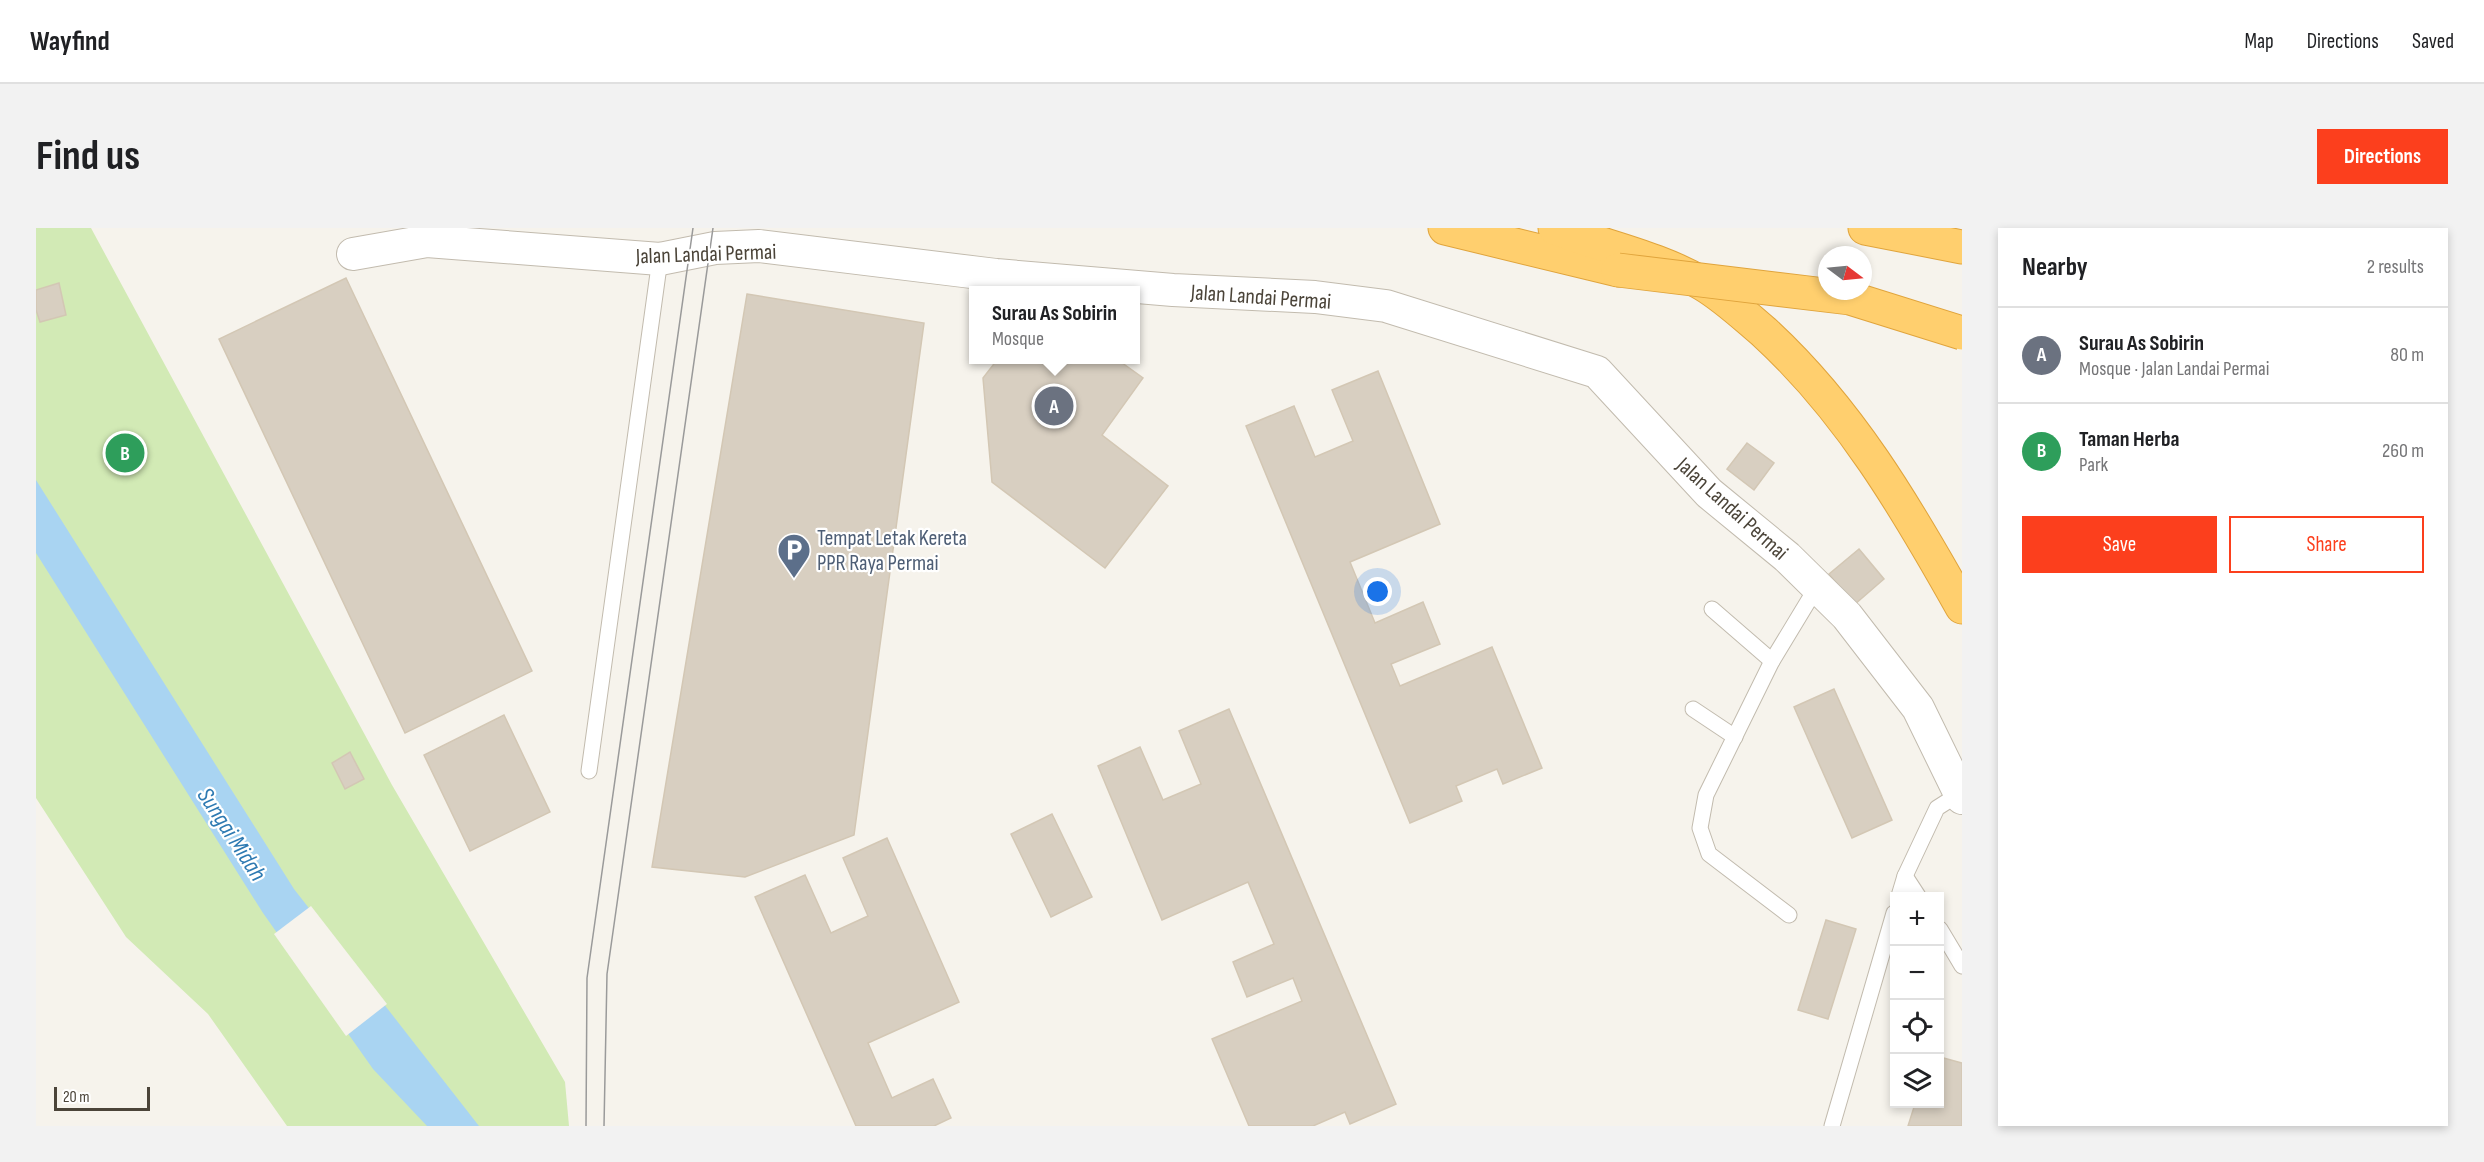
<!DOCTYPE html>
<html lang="en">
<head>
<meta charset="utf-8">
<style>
  :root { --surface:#fff; --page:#f2f2f2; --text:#202124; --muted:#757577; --line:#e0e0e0; --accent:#fc3f1d }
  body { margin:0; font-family:"Sofia Sans Condensed",sans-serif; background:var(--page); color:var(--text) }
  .controls { position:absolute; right:18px; bottom:18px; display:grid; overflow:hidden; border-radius:0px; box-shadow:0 3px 9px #0003 }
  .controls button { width:54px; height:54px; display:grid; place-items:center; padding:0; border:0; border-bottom:2px solid var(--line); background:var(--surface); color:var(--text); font:30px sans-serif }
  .compass { position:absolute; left:1782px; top:18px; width:54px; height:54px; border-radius:50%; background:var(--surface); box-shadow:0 3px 9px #0003; rotate:106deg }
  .scale { position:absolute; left:18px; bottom:15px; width:96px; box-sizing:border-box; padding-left:6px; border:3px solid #4b4439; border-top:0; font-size:16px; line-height:21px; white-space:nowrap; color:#4b4439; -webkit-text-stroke:4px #fff; paint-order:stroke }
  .you { position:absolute; left:1342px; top:364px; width:21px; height:21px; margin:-15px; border:4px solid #fff; border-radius:50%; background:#1a73e8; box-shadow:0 0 0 9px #1a73e833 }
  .badge { display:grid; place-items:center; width:39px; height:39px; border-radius:50%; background:var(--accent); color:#fff; font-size:20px; font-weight:700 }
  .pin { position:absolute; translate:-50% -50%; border:3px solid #fff; box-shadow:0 2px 6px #0006 }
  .popup { position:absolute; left:933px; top:58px; width:171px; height:78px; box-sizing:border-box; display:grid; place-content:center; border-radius:0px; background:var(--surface); filter:drop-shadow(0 2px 4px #0005); font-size:20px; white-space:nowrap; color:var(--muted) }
  .popup b { font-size:22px; color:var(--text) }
  .popup::after { content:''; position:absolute; left:50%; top:100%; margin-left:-12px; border:12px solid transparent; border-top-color:var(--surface) }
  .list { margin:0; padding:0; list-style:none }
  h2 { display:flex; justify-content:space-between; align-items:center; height:78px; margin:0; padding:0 24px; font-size:26px }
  h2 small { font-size:20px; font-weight:400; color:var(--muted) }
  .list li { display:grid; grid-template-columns:39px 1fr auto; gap:18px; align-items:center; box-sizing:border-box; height:96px; padding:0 24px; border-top:2px solid var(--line) }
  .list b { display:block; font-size:22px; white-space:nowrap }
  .list p { margin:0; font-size:20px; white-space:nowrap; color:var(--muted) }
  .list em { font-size:20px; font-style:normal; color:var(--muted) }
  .actions { display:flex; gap:12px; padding:18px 24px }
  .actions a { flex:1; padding:14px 0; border:2px solid var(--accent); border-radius:0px; text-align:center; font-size:21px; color:var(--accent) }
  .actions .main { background:var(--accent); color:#fff }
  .icon { flex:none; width:33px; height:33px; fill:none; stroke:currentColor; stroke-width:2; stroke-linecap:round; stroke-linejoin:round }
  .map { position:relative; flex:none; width:1926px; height:898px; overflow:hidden; border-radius:0px }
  header { display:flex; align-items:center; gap:36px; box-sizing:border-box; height:84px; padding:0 30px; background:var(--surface); border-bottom:2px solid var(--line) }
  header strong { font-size:28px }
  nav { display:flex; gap:33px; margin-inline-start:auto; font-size:21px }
  .intro { display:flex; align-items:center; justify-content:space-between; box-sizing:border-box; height:144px; padding:0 36px }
  h1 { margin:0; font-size:42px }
  .button { padding:15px 27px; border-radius:0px; background:var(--accent); color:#fff; font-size:21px; font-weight:700 }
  main { display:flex; gap:36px; padding:0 36px }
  aside { flex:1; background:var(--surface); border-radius:0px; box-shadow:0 3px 9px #0003 }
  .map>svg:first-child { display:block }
</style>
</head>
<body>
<header>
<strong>Wayfind</strong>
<nav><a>Map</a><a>Directions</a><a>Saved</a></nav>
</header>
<div class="intro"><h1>Find us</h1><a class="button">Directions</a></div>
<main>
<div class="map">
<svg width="1926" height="898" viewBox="0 0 1926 898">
  <rect width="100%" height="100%" fill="#f6f3ec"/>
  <path fill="#d2eab5" d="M0,0H55L356,557L529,854L533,898H251L172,786L90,709L0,570Z"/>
  <path fill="#a9d4f2" d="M0,252L258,661L443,898H391L337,841L227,685L0,325Z"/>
  <path fill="#f6f3ec" d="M275,678L351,776L310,808L238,706Z"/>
  <g fill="#d8cfc1" stroke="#d3c7b4" stroke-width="1.5">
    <path d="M310,50L496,443L369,505L183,111Z"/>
    <path d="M23,55L30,87L4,94L0,82V62Z"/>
    <path d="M711,66L888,95L818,607L709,649L616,639Z"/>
    <path d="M961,132H1082L1107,150L1066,207L1132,258L1069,340L956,254L947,150Z"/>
    <path d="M1342,143L1404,296L1314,334L1339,395L1387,374L1404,416L1355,436L1364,458L1456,419L1506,540L1467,556L1461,541L1420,558L1426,573L1374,595L1210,198L1258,178L1279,229L1317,213L1296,162Z"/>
    <path d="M1711,215L1738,235L1718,262L1691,241Z"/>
    <path d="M1823,321L1848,351L1818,377L1793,346Z"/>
    <path d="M1798,461L1856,592L1816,610L1758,479Z"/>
    <path d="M1193,481L1360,876L1314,896L1309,884L1277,898H1213L1176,811L1266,773L1257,750L1211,769L1197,734L1238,716L1212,654L1126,692L1062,538L1104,519L1127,572L1165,556L1143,503Z"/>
    <path d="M468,487L514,584L434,623L388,527Z"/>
    <path d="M314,524L328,551L309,561L296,535Z"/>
    <path d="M1016,586L1056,669L1015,689L975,606Z"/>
    <path d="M851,610L923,774L832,815L856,870L897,851L915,890L898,898H820L719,669L769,647L795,705L832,688L807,630Z"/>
    <path d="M1790,692L1820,701L1792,791L1762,782Z"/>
    <path d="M1904,829L1926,835V898H1872L1879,876H1904Z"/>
  </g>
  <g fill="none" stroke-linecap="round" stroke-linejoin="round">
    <defs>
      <g id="service">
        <path d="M1676,381L1736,433L1782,357"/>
        <path d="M1736,433L1670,567L1664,600L1673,626L1753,687"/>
        <path d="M1657,481L1699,509"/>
        <path d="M553,543L624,31"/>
        <path d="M1869,648L1882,668"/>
        <path d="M1863,668L1869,648L1901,580L1923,566"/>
        <path d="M1904,701L1926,738"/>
        <path d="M1796,898L1858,685"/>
      </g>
      <path id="minor" d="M317,26L391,13L624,31L679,20L723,18L960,47L1137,62L1279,69L1350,78L1561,144L1673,265L1751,329L1811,388L1882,480L1926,570"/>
      <g id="motorway">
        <path d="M1409,0L1582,42"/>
        <path d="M1519,0C1568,19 1622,29 1667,56C1689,69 1709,88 1728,104C1813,182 1870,279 1926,379"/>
        <path d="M1829,0L1926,19"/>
      </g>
    </defs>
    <use href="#service" stroke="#c2bbae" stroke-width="17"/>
    <use href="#minor" stroke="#c2bbae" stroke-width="34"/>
    <use href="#motorway" stroke="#e0a43c" stroke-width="35"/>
    <use href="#service" stroke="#fff" stroke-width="15"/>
    <use href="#minor" stroke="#fff" stroke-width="32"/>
    <use href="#motorway" stroke="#ffcf6e" stroke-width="33"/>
    <g stroke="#9a9a9a" stroke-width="1.5">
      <path d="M550,898L551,750L657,0"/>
      <path d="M568,898L571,746L677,0"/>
    </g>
    <defs>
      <path id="motorway-bridge" d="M1582,42L1814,70L1926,105"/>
    </defs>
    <use href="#motorway-bridge" stroke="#e0a43c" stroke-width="35" stroke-linecap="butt"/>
    <use href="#motorway-bridge" stroke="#ffcf6e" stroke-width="33"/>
  </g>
  <defs>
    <symbol id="parking-pin" viewBox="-11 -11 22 30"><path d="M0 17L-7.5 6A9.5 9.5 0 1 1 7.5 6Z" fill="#5c6f8a" stroke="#fff"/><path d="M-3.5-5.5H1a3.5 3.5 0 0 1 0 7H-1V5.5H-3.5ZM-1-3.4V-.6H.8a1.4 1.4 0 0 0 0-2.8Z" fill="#fff"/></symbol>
  </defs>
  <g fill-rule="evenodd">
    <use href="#parking-pin" x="739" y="303" width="38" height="52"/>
  </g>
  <g text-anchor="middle" stroke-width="4.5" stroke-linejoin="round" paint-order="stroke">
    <g font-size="22" fill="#4b4439" stroke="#fff">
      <text transform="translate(670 25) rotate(-2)" y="8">Jalan Landai Permai</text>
      <text transform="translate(1225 68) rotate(4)" y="8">Jalan Landai Permai</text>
      <text transform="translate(1697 280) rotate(42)" y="8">Jalan Landai Permai</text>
    </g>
    <g font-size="22" fill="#4e5e75" stroke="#fff" text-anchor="start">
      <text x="781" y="317">Tempat Letak Kereta<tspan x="781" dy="25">PPR Raya Permai</tspan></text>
    </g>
    <g font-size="24" font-style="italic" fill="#2e7ab2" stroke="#fff">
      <text transform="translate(196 606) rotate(57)" y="8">Sungai Midah</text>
    </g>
  </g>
</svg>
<div class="controls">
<button>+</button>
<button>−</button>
<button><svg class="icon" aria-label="locate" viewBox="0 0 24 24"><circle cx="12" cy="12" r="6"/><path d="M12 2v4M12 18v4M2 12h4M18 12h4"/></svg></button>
<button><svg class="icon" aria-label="layers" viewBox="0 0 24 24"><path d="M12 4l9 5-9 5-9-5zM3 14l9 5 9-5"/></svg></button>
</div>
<svg class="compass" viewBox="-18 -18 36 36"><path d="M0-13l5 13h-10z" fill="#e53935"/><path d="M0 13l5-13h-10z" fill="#757577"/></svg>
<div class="scale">20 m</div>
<div class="you"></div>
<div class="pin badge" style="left:1018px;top:178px;background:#6b7280">A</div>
<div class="popup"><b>Surau As Sobirin</b>Mosque</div>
<div class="pin badge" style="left:89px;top:225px;background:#2e9e5b">B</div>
</div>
<aside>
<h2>Nearby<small>2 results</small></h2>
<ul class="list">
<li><span class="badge" style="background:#6b7280">A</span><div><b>Surau As Sobirin</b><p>Mosque · Jalan Landai Permai</p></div><em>80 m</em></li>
<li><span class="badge" style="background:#2e9e5b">B</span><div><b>Taman Herba</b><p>Park</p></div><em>260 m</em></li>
</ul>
<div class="actions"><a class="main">Save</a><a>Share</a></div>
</aside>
</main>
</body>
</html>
